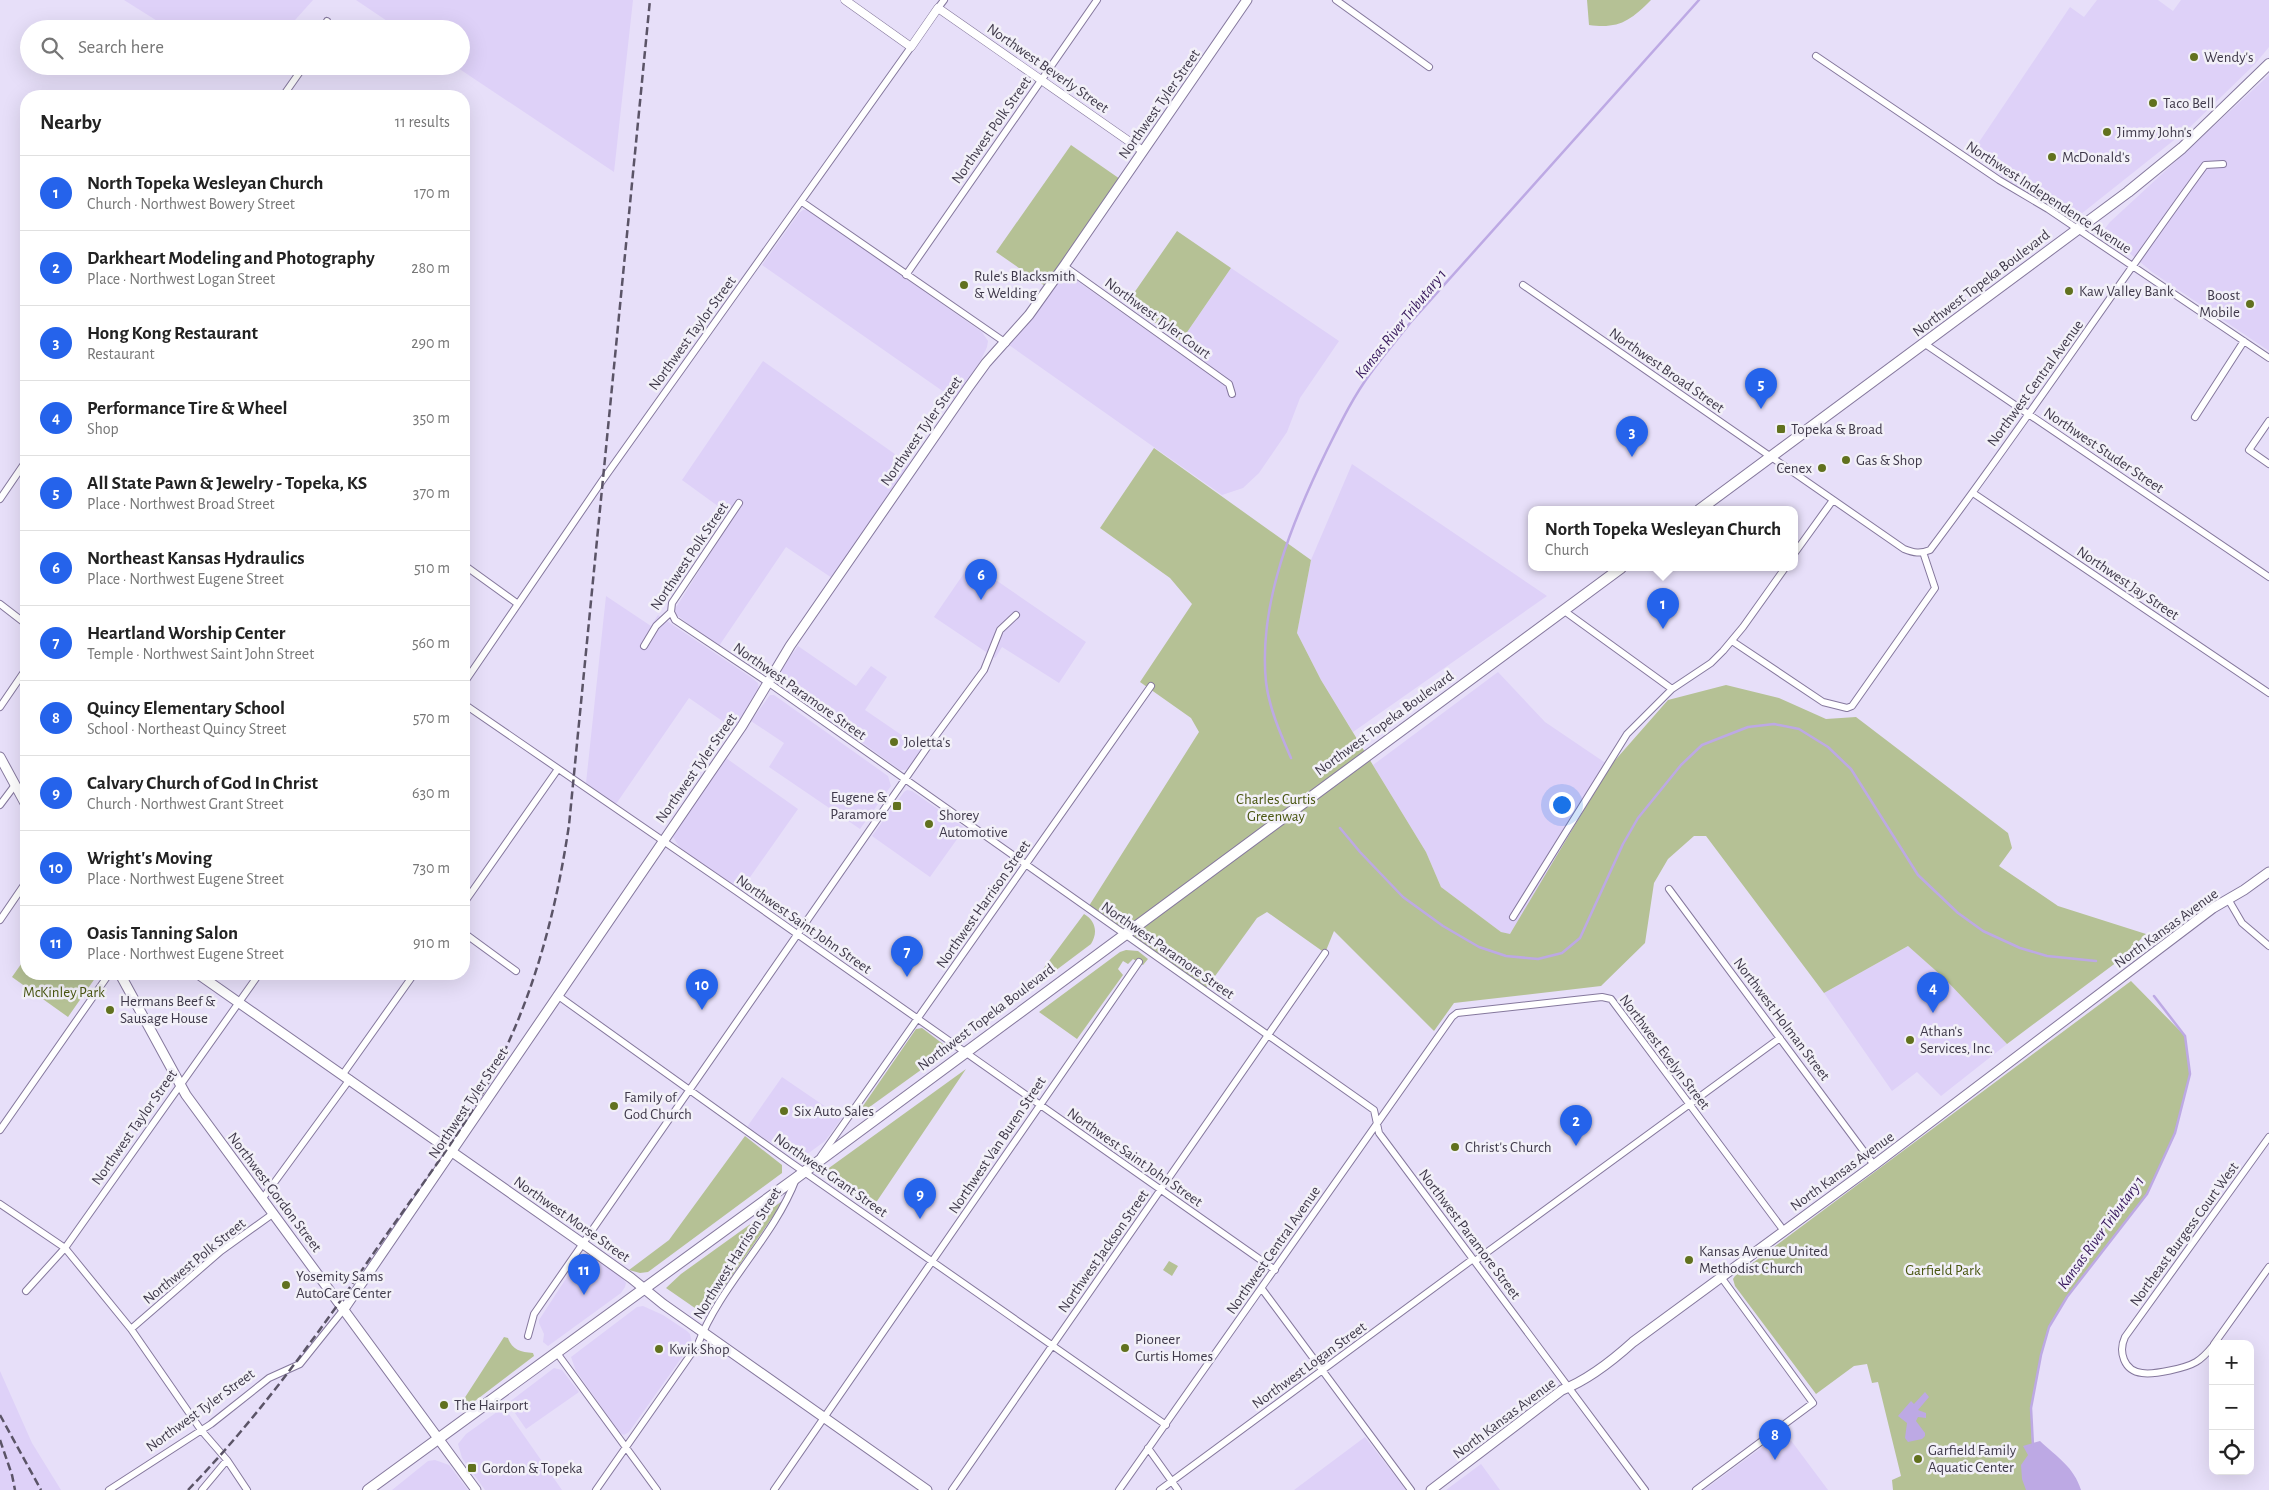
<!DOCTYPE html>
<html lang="en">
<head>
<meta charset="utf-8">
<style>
	body { margin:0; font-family:"Alegreya Sans",sans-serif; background:#f6f6f6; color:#222 }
	.controls { position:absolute; right:15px; bottom:15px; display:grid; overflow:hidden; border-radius:10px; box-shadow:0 5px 20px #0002 }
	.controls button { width:45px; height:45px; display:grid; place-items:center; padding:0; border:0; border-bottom:1px solid #e0e0e0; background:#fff; color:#222; font:25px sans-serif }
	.you { position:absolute; left:1561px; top:804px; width:18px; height:18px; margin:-12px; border:4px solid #fff; border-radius:50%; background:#1a73e8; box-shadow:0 0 0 8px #1a73e833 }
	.badge { display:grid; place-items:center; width:32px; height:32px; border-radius:50%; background:#2563eb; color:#fff; font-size:16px; font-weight:700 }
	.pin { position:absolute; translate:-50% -41px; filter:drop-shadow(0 1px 2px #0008) }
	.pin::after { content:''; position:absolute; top:26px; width:18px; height:15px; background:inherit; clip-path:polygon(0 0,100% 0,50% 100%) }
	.popup { position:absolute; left:1528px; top:506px; width:270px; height:65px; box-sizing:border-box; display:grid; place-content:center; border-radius:10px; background:#fff; filter:drop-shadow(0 1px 4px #0005); font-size:16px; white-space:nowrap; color:#767676 }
	.popup b { font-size:19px; color:#222 }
	.popup::after { content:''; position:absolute; left:50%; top:100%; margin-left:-10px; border:10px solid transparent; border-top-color:#fff }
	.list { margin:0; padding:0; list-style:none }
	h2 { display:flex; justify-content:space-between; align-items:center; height:65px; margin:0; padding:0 20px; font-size:21px }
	h2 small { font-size:16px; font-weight:400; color:#767676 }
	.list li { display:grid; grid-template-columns:32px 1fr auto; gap:15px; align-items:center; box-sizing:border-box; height:75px; padding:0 20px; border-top:1px solid #e0e0e0 }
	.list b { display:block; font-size:19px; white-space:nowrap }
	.list p { margin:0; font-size:16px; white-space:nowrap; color:#767676 }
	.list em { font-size:16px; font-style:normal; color:#767676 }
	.icon { flex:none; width:28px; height:28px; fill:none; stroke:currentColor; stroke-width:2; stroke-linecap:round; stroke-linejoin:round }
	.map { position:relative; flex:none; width:2269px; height:1490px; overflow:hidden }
	.search { position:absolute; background:#fff; box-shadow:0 5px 20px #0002; left:20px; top:20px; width:450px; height:55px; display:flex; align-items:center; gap:12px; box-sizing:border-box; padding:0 18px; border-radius:28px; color:#767676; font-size:19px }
	.panel { position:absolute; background:#fff; box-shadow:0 5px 20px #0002; left:20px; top:90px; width:450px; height:890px; border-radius:20px }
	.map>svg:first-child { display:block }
	.built { fill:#ded1f8 }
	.green { fill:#b5c195 }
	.water { fill:#bda9e4 }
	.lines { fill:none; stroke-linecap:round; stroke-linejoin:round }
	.stream { stroke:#bda9e4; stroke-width:2.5 }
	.minor-casing { stroke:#85789d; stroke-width:8 }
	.tertiary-casing { stroke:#85789d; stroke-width:9 }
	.secondary-casing { stroke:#85789d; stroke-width:11 }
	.primary-casing { stroke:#85789d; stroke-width:12 }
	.minor { stroke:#fff; stroke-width:6 }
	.tertiary { stroke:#fff; stroke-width:8 }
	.secondary { stroke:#fff; stroke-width:9 }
	.primary { stroke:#fff; stroke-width:10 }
	.rail { stroke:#5b5467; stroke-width:2.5; stroke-dasharray:8 4; stroke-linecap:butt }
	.poi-dot { fill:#61711e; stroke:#f2f0f8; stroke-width:2 }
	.labels { text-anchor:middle; stroke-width:5; stroke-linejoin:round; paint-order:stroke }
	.poi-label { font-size:15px; fill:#3f394a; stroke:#f2f0f8; text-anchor:start }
	.street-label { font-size:15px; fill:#3f394a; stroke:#f2f0f8 }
	.park-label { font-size:15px; fill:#495610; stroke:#f2f0f8 }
	.water-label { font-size:16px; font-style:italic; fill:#37185c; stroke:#f2f0f8 }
</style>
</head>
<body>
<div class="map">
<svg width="2269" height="1490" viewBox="0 0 2269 1490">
	<rect width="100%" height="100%" fill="#e7dff9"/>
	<path class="built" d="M124,0H313L287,29H170Z
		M356,0H633L614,172L455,66H461V29H399Z
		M2097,0H2158L2173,11L2181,0H2269V47L2255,64L2188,129L2076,218L2020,188L1971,154L2070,7L2084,17Z
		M2269,75V351L2152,272L2103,231L2110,222Z
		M803,210H808L982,332L988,341L987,347L980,362L954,399L762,265L799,213Z
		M1231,268L1339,341L1300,398L1287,432L1259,473L1243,488L1222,495L1009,345L1037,311L1060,278L1064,275L1070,276L1175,350Z
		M763,361L909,464L832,578L786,547L719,646L687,623L677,615L675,609L733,517L682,480Z
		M1352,464L1547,596L1353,732L1321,680L1297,633L1311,560Z
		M971,563L1086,642L1059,683L1002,647L995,658L934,617Z
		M606,596L651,626L658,615L752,678L758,683L759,690L734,729L689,698L616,804L586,783Z
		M798,646L856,686L871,666L887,677L865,710L922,749L909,768L905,770H900L784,686L781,681L782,668Z
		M1498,672L1545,722L1610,766L1510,935L1501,932L1441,887L1426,852L1373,765Z
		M770,695H774L888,776L891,786L860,829L769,767L784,743L751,721Z
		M726,758L798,809L741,890L680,848L673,837L675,831Z
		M907,790L912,791L965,828L930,877L872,836L904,792Z
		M1908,946L1944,978L2007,1044L1941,1096L1917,1072L1892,1091L1824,993Z
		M782,1077L842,1118L825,1141L802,1158L778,1147L747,1127Z
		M586,1253L622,1278L626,1283L625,1287L621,1293L548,1346L543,1342L544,1334L539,1323V1320L582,1254Z
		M643,1306L663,1315L687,1331L690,1334L692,1343L629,1432L624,1435L620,1433L576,1371L571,1357L637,1307Z
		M554,1368L562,1370L579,1392L526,1429L508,1403Z
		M0,1371L32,1443L61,1490H0Z
		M504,1407L562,1490H485L462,1458L458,1444L466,1434Z
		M1784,1431L1828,1490H1704Z
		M1365,1437L1406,1490H1294Z
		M435,1460L449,1465L468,1490H392L428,1461Z
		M1481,1464L1500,1490H1446Z"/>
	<path class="green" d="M1587,0H1651C1630,21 1619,29 1589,25Z
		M1071,145L1120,179L1045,286L996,252Z
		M1177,231L1231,268L1181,341L1127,303Z
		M1154,448L1311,560L1297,633L1321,680L1426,852L1441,887L1501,932L1510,934L1610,766L1668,700L1726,685L1779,698L1826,719L1856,717L2008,833L2012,848L1999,866L2058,906L2146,934L2121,959L2007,1044L1944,978L1908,946L1824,993L1706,836H1694L1668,859L1654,883L1645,943L1601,986L1454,1003L1434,1031L1334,931L1325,953L1267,912L1257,918L1205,990L1087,909L1199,732L1191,718L1140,682L1192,604L1170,578L1100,528Z
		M1084,914C1096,921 1098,933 1091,944L1047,977L1040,973Z
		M1126,950L1138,951L1148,959L1143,965L1133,959L1128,964L1123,961L1118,969L1123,975L1077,1039L1039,1012L1120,952Z
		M26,957V974H98L68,1017L12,977Z
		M2131,981L2185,1036L2190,1074L2175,1133L2147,1194L2067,1297L2049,1327L2041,1355L2031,1408L2032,1444L2048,1490H1893L1892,1480L1901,1476L1878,1382L1872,1383L1867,1364L1854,1366L1816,1394L1735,1286L1733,1279L1735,1276L1754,1262Z
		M922,1028L943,1044L944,1048L943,1054L864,1111L863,1106L916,1029Z
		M966,1069L871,1210L822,1173Z
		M745,1136L782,1165V1173L648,1272L640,1273L629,1270L669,1240Z
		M785,1199L705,1315L666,1288L681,1274Z
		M1169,1261L1178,1266L1172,1276L1163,1270Z
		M504,1337L508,1338C512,1350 521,1352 533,1353L534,1356L467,1407L462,1402Z"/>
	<path class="water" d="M1925,1392L1929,1397L1918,1410L1926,1413V1418L1918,1417L1916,1421L1925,1433V1436L1922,1439L1908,1442L1905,1438L1907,1423L1898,1416L1911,1401L1914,1404Z
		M2040,1441C2057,1457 2074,1467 2081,1490H2026L2022,1479L2021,1465L2028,1455L2023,1446Z"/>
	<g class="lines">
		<path class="stream" d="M1291,758C1281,735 1269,708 1266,682C1258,603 1293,520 1327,450C1340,424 1353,397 1370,374C1382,357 1397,340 1410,323L1699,0
			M1340,828L1360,852L1403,897L1443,926L1479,947L1506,956L1538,959L1562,953L1580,938L1623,844L1638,818L1681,765L1702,745L1748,727L1774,724L1799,729L1828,747L1851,769L1918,875L1958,913L1983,931L2020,948L2047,956L2096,961
			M2033,1446L2031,1408L2041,1355L2049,1327L2067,1297L2147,1194L2175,1133L2190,1074L2185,1036L2154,996"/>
		<g class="minor-casing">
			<path id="minor" d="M1336,0L1429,67
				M938,8L944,0
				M324,29L327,21
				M1816,56L1999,180L2048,209L2269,358
				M283,96L304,66
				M802,202L1006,343
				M1064,266L1229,384L1232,394
				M906,275L1097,0
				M1523,285L1904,549C1914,553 1920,554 1930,550C2025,424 2112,292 2205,165L2223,164
				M1925,344L2269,577
				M2195,417L2244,341
				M2269,421L2249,450L2269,464
				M1973,493L2269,693
				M0,499L26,461
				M1794,554L1833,500
				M464,565L518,604
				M0,604L26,624
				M1563,610L1672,689
				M671,612L675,620L769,683L1374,1110L1379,1133L1645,1490
				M1732,641L1823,702L1847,708L1852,706L1935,588L1923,552
				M644,646L656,626L671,612L672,603L739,503
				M464,683L602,481L911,47
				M464,704L736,891L1275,1270
				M0,707L26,669
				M0,805L15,785
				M1669,889L1874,1165
				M2228,899L2242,923L2269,946
				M464,903L558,769
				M1513,917L1627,734L1672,689L1711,663L1723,651L1743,627L1785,568
				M0,920L26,882
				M464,933L516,971
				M557,995L790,1162L1166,1425
				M343,1074L414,974
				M0,1130L109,974
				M821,1156L1151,686
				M263,1198L350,1079
				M0,1204L65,1248L131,1329L201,1430L227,1460L247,1490
				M1475,1261L1780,1038
				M1262,1289L1411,1490
				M26,1291L65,1248L259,974
				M131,1329L221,1251L274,1213
				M528,1336L534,1314L926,749L984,670L1000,630L1016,615
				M2214,1344L2269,1267
				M2213,1346C2208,1352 2203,1358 2196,1362C2186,1368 2154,1375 2142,1373C2124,1371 2118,1352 2125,1337L2269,1137
				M557,1353L657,1490
				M1148,1448L1178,1490
				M109,1490L211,1424L269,1378L300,1364L344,1309
				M202,1490L227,1460
				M596,1490L698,1344C721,1284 773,1239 796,1179
				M774,1490L1139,962
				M952,1490L1325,953
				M1119,1490L1452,1017L1457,1013L1602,997L1611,999L1784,1231
				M1160,1490L1473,1259
				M1696,1490L1813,1403L1721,1277"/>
		</g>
		<g class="tertiary-casing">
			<path id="tertiary" d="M845,0L911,47L938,8L1143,151"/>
		</g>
		<g class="secondary-casing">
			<path id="secondary" d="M0,757L26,805
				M120,974L186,1095L476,1490
				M198,974L582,1243L631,1278L663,1304L927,1490
				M344,1309L742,726L790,646L968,388L986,363L1029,315L1064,266L1247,0
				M1431,1490L1562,1390C1588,1380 1612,1361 1633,1342L1874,1165L2213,908L2244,890L2269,872"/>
		</g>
		<g class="primary-casing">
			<path id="primary" d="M1699,510L2128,192L2182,148L2269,64
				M368,1490L796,1178L1621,568"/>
		</g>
		<use href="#minor" class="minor"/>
		<use href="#tertiary" class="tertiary"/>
		<use href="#secondary" class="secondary"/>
		<use href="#primary" class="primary"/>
		<path class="rail" d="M0,1415L41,1490
			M0,1440L12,1475L15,1490
			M188,1490C257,1419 315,1338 371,1257C411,1198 457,1141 491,1078C533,999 556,913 569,825L650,0"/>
	</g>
	<g class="poi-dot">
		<circle cx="2194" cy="57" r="5"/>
		<circle cx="2153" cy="103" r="5"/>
		<circle cx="2107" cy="132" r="5"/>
		<circle cx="2052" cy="157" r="5"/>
		<circle cx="964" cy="285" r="5"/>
		<circle cx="2069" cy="291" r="5"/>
		<circle cx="2250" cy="304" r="5"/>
		<rect x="1776" y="424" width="10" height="10" rx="2.5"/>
		<circle cx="1846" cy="460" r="5"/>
		<circle cx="1822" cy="468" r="5"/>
		<circle cx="894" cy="742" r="5"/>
		<rect x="892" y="801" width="10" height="10" rx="2.5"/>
		<circle cx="929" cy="824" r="5"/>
		<circle cx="110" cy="1010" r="5"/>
		<circle cx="1910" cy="1040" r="5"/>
		<circle cx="614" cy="1106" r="5"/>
		<circle cx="784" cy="1111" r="5"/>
		<circle cx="1455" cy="1147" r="5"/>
		<circle cx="1689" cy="1260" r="5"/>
		<circle cx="286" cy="1285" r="5"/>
		<circle cx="1125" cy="1348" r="5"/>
		<circle cx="659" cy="1349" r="5"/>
		<circle cx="444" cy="1405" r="5"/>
		<circle cx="1918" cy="1459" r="5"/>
		<rect x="467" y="1463" width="10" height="10" rx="2.5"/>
	</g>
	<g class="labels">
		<g class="poi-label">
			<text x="2204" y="62">Wendy's</text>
			<text x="2163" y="108">Taco Bell</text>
			<text x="2117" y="137">Jimmy John's</text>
			<text x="2062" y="162">McDonald's</text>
			<text x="974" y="281">Rule's Blacksmith<tspan x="974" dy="17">&amp; Welding</tspan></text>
			<text x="2079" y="296">Kaw Valley Bank</text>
			<text x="2240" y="300" text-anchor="end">Boost<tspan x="2240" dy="17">Mobile</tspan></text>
			<text x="1791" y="434">Topeka &amp; Broad</text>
			<text x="1856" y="465">Gas &amp; Shop</text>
			<text x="1812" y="473" text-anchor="end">Cenex</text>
			<text x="904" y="747">Joletta's</text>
			<text x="887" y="802" text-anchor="end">Eugene &amp;<tspan x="887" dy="17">Paramore</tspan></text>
			<text x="939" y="820">Shorey<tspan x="939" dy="17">Automotive</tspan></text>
			<text x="120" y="1006">Hermans Beef &amp;<tspan x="120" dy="17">Sausage House</tspan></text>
			<text x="1920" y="1036">Athan's<tspan x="1920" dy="17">Services, Inc.</tspan></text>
			<text x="624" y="1102">Family of<tspan x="624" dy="17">God Church</tspan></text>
			<text x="794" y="1116">Six Auto Sales</text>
			<text x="1465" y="1152">Christ's Church</text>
			<text x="1699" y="1256">Kansas Avenue United<tspan x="1699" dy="17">Methodist Church</tspan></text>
			<text x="296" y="1281">Yosemity Sams<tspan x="296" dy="17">AutoCare Center</tspan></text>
			<text x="1135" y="1344">Pioneer<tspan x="1135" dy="17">Curtis Homes</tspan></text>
			<text x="669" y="1354">Kwik Shop</text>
			<text x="454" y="1410">The Hairport</text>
			<text x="1928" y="1455">Garfield Family<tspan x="1928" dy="17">Aquatic Center</tspan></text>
			<text x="482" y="1473">Gordon &amp; Topeka</text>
		</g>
		<g class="street-label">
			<text transform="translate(1048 68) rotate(35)" y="5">Northwest Beverly Street</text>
			<text transform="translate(1159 104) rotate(-55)" y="5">Northwest Tyler Street</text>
			<text transform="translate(991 130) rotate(-55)" y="5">Northwest Polk Street</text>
			<text transform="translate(2049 197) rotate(33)" y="5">Northwest Independence Avenue</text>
			<text transform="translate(1981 283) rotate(-37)" y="5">Northwest Topeka Boulevard</text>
			<text transform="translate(1158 318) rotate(36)" y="5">Northwest Tyler Court</text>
			<text transform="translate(692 333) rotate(-54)" y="5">Northwest Taylor Street</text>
			<text transform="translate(1667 370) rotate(35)" y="5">Northwest Broad Street</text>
			<text transform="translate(2035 383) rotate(-54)" y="5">Northwest Central Avenue</text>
			<text transform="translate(921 431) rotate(-55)" y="5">Northwest Tyler Street</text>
			<text transform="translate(2104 450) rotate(34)" y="5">Northwest Studer Street</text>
			<text transform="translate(689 556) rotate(-56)" y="5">Northwest Polk Street</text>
			<text transform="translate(2128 583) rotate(34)" y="5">Northwest Jay Street</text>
			<text transform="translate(800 691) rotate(35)" y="5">Northwest Paramore Street</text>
			<text transform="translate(1384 723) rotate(-36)" y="5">Northwest Topeka Boulevard</text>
			<text transform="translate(696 768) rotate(-55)" y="5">Northwest Tyler Street</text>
			<text transform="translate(983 904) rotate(-55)" y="5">Northwest Harrison Street</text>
			<text transform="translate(804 924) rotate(35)" y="5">Northwest Saint John Street</text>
			<text transform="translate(2166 928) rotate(-36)" y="5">North Kansas Avenue</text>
			<text transform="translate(1168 950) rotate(35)" y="5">Northwest Paramore Street</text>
			<text transform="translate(986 1017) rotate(-37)" y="5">Northwest Topeka Boulevard</text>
			<text transform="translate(1782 1019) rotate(53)" y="5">Northwest Holman Street</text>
			<text transform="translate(1665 1052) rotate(53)" y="5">Northwest Evelyn Street</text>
			<text transform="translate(468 1103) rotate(-56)" y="5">Northwest Tyler Street</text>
			<text transform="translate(134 1127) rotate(-55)" y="5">Northwest Taylor Street</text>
			<text transform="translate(997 1145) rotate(-56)" y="5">Northwest Van Buren Street</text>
			<text transform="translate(1135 1157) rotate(35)" y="5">Northwest Saint John Street</text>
			<text transform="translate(1842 1171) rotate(-36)" y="5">North Kansas Avenue</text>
			<text transform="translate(831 1175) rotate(35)" y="5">Northwest Grant Street</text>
			<text transform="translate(275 1192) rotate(53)" y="5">Northwest Gordon Street</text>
			<text transform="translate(572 1219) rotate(35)" y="5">Northwest Morse Street</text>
			<text transform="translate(1470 1234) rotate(53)" y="5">Northwest Paramore Street</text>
			<text transform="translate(2184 1234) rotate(-54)" y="5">Northeast Burgess Court West</text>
			<text transform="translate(1273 1250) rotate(-55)" y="5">Northwest Central Avenue</text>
			<text transform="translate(1103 1251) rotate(-55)" y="5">Northwest Jackson Street</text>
			<text transform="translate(737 1253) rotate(-58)" y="5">Northwest Harrison Street</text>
			<text transform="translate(194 1261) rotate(-39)" y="5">Northwest Polk Street</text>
			<text transform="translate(1309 1365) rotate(-36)" y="5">Northwest Logan Street</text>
			<text transform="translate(200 1410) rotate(-36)" y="5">Northwest Tyler Street</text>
			<text transform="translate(1504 1418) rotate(-37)" y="5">North Kansas Avenue</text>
		</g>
		<g class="park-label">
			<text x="1276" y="804">Charles Curtis<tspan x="1276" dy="17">Greenway</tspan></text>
			<text x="64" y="997">McKinley Park</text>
			<text x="1943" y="1275">Garfield Park</text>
		</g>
		<g class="water-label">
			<text transform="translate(1400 323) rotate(-51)" y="6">Kansas River Tributary 1</text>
			<text transform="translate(2100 1232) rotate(-54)" y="6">Kansas River Tributary 1</text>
		</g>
	</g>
</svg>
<div class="controls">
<button>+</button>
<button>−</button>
<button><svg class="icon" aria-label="locate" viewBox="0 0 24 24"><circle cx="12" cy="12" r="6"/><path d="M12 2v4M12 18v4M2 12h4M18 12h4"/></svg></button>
</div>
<div class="you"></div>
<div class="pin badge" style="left:1663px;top:629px">1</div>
<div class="popup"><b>North Topeka Wesleyan Church</b>Church</div>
<div class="pin badge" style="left:1576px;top:1146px">2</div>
<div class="pin badge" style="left:1632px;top:457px">3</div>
<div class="pin badge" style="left:1933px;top:1013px">4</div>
<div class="pin badge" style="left:1761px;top:409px">5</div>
<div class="pin badge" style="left:981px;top:600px">6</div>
<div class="pin badge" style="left:907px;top:977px">7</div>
<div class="pin badge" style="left:1775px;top:1460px">8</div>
<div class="pin badge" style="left:920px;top:1219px">9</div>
<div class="pin badge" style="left:702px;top:1010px">10</div>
<div class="pin badge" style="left:584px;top:1295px">11</div>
<div class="search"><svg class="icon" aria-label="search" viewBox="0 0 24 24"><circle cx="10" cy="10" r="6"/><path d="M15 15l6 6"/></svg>Search here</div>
<section class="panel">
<h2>Nearby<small>11 results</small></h2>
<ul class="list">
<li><span class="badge">1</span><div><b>North Topeka Wesleyan Church</b><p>Church · Northwest Bowery Street</p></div><em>170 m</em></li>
<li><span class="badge">2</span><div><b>Darkheart Modeling and Photography</b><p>Place · Northwest Logan Street</p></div><em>280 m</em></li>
<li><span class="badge">3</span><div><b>Hong Kong Restaurant</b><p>Restaurant</p></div><em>290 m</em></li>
<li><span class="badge">4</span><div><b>Performance Tire &amp; Wheel</b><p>Shop</p></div><em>350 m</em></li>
<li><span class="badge">5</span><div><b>All State Pawn &amp; Jewelry - Topeka, KS</b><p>Place · Northwest Broad Street</p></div><em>370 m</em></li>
<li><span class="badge">6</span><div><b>Northeast Kansas Hydraulics</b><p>Place · Northwest Eugene Street</p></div><em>510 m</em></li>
<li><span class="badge">7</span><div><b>Heartland Worship Center</b><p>Temple · Northwest Saint John Street</p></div><em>560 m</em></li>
<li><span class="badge">8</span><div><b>Quincy Elementary School</b><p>School · Northeast Quincy Street</p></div><em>570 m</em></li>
<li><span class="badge">9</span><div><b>Calvary Church of God In Christ</b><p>Church · Northwest Grant Street</p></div><em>630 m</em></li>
<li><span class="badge">10</span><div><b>Wright's Moving</b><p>Place · Northwest Eugene Street</p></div><em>730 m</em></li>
<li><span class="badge">11</span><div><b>Oasis Tanning Salon</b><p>Place · Northwest Eugene Street</p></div><em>910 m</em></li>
</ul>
</section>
</div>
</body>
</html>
